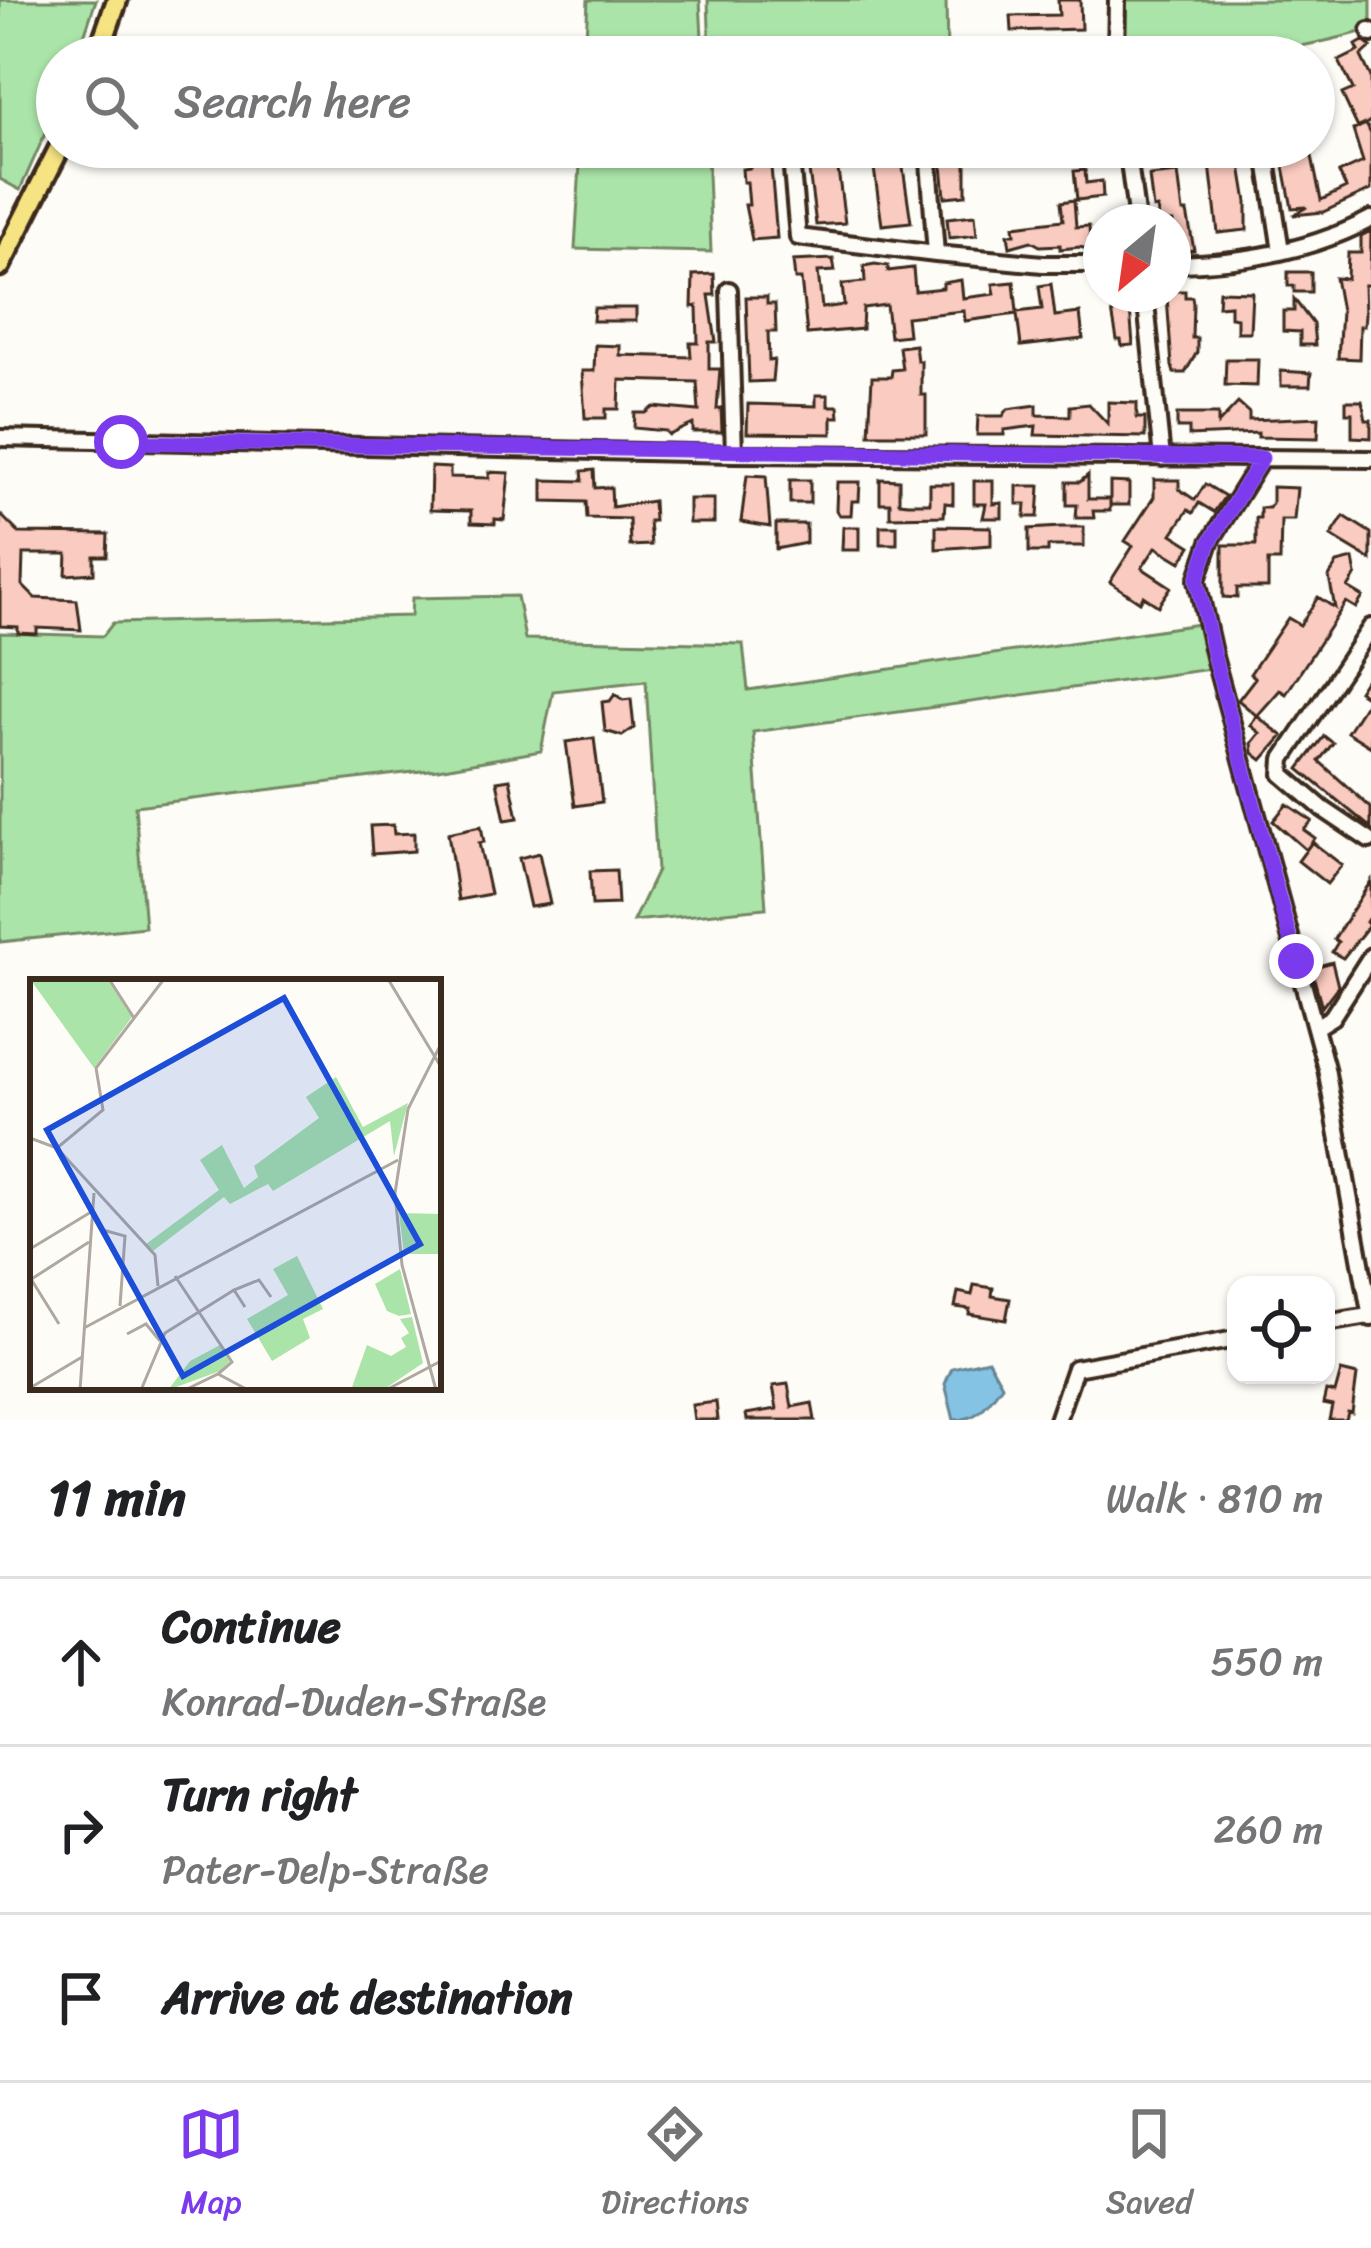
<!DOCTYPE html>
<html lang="en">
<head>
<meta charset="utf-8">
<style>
	body { margin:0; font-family:Sriracha,sans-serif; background:#f6f6f6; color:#202124 }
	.controls { position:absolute; right:36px; bottom:36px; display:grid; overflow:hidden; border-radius:24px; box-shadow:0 3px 9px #0004 }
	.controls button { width:108px; height:108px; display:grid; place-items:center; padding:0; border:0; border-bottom:3px solid #e0e0e0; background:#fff; color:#202124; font:60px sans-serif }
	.compass { position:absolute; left:1083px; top:204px; width:108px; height:108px; border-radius:50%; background:#fff; box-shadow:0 3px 9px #0004; rotate:209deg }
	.stop { position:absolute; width:36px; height:36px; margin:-27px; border:9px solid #7c3aed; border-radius:50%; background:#fff }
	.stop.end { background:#7c3aed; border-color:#fff; box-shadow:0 3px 12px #0008 }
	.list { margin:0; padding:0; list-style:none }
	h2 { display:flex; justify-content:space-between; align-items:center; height:156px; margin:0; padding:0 48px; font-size:51px }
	h2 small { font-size:39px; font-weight:400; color:#757577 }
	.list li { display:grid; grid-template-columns:78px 1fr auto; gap:36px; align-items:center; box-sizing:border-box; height:168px; padding:0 48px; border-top:3px solid #e0e0e0 }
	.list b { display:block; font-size:45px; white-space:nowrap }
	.list p { margin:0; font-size:39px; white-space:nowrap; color:#757577 }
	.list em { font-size:39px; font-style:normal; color:#757577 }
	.icon { flex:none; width:66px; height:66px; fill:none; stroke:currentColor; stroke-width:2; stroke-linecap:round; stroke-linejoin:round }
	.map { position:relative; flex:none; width:1371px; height:1420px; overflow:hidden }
	.search { position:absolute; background:#fff; box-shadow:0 3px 9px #0004; left:36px; right:36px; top:36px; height:132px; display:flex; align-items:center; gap:30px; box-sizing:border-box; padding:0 42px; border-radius:66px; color:#757577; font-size:45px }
	.sheet { height:660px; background:#fff }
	nav { display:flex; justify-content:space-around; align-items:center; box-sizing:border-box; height:168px; border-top:3px solid #e0e0e0; background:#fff; font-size:33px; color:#757577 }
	nav a { display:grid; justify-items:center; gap:6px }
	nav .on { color:#7c3aed }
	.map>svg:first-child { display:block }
	.green { fill:#abe4a8; stroke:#738763; stroke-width:3 }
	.water { fill:#85c3e5; stroke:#678695; stroke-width:3 }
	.building { fill:#facbc0; stroke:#3b2a1e; stroke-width:3 }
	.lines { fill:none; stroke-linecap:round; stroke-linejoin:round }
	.minor-casing { stroke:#3b2a1e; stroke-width:22 }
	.major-casing { stroke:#3b2a1e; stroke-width:27 }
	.minor { stroke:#fdfcf7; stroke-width:14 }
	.major { stroke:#f6e381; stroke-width:18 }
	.route { stroke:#7c3aed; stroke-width:15 }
	.inset-road { fill:none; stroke:#afa8a0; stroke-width:3 }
	.view { fill:#1d4ed8; fill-opacity:0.15; stroke:#1d4ed8; stroke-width:6 }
	.inset-edge { fill:none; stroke:#3b2a1e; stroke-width:6 }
</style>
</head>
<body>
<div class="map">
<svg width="1371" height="1420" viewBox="0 0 1371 1420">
	<rect width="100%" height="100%" fill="#fdfcf7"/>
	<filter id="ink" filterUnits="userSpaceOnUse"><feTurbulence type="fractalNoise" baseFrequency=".00833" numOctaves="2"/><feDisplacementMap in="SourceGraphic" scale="24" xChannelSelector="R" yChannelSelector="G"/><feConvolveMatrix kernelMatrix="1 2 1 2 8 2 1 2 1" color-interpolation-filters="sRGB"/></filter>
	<g filter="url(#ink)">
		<path class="green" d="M0,0H96L77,57H57V107L20,190L0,179Z
			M588,0H700L703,57H585Z
			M708,0H946L947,57H710Z
			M1122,0H1371V29C1331,41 1292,50 1251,51C1206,52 1163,41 1119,44Z
			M581,147H707L711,252L575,249Z
			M517,596L525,639L743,644L748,690L1199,624L1210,669L753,732L766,908L633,921L657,871L646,681L553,691L541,751L438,769L135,806L145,927L0,942V633L103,636L113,623L411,616L412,598Z"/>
		<path class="water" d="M988,1360L1002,1385C988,1404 979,1420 954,1420L945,1384L952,1368Z"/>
		<path class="building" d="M1058,0H1080L1081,29L1012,31L1011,16L1059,15Z
			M1363,41L1371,47L1361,56L1371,77V121L1359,127L1366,124L1371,134V190L1323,212L1293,215L1307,207L1292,208L1282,156L1298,154V147H1310L1321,200L1346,188L1339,173L1363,162L1353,130L1358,128L1342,94L1353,89L1339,61L1359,51L1356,45Z
			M748,147H773L775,167H771L777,238L752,240L745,205H749L747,182H743L742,169L750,168Z
			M806,147H835L845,223L816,225Z
			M871,147H900L911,222L882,225Z
			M1208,147H1238L1247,202V230L1218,233Z
			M966,152V195L945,197L941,154Z
			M1085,170L1086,183L1102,181L1103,197L1077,200L1074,171Z
			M1178,173L1183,212H1187L1194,250L1176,252L1173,222H1159L1157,208L1153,209L1149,176Z
			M1074,200L1076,227L1089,226L1090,240L1101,239V253L1080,247L1060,249V245L1040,246L1031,241L1010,247L1008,234H1015L1014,226L1063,220L1061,202Z
			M975,215L977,235L949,238L947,218Z
			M1371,231L1370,285H1364L1365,314L1364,326H1360L1359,359L1338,358L1341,311L1335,278L1347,279L1348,253H1361V236Z
			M833,259L835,271L818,272L822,308L844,305L842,284L865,282L864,266L875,264L888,266V271L913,268L915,291L943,288V283L961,280L963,298L995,294L993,284L1014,282L1017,312L1042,309L1039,286L1051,284L1055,316L1080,313L1083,339L1021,346L1017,314L965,321L964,311L906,317L908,335L890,337L886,305L863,308L862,329L807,334L801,279H795L793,261Z
			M1288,272H1311V292H1294V286H1288Z
			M714,274L715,295H709L716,342H709V369H720L717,409L721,408L722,432H693V424L669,435L665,431L634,428L635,413H646L654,407L699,411L697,382L620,380L619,409H606V418H585L582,371H594L595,345L620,346V355L691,357L690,343H698L697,306L692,307L693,275Z
			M1173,291H1185V297H1192L1193,303L1192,338H1197V352L1185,373H1174L1172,366L1167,297Z
			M1219,291L1252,292L1250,332H1237V318L1230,317V305L1218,306Z
			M746,297H767V304H775L776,332H768L769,361L774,360L772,381L749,382Z
			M1294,299L1313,324L1315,345H1300V332L1283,331V311H1294Z
			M594,308H636V321H593Z
			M1130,309L1133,345L1122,346L1121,340H1117L1112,311Z
			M915,345L917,361H921V395H926V434H869L872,377H891L892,370L902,369L899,347Z
			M1226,359H1258L1257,386L1225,385Z
			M1281,371L1311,373L1310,386H1281Z
			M816,395H828V406H838L839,417H832V434L747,433L748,404L816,406Z
			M1346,401H1362L1366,420H1371V438L1352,437V413H1346Z
			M1108,402L1137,403V418H1145V437L1035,435L1036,426L1004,430V435H977L978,416H1003L1008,409L1037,405V415L1070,416V406L1089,404L1108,424Z
			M1238,403L1249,413V420L1319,417L1318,438L1258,437V433L1189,436V428H1177V414H1218V424Z
			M431,467L450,468V477L489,478V472L509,473L504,520L495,519V524L471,523V511L430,510Z
			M594,470L595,488L611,487L612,507L653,501L654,521H649L651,545L630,546L629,519L587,518L586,502L543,501V480L583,481L582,471Z
			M747,475L766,476L770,527L741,522Z
			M1088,475V499H1110V505V482L1129,483V505H1110V511H1093L1094,518H1076L1077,505H1067V482H1080Z
			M880,479L899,480V502L908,503H930V484H953V504L945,503L944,516L890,517V503H880Z
			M790,480H810V503H790Z
			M1154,480H1179V489L1195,500L1205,484L1225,496L1214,512L1199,503L1193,513L1188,510L1172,534L1191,546L1181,562L1156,547L1142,568L1171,587L1158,606L1143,596L1140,602L1110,582L1133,546L1125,541L1154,497Z
			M974,481H993V504L1002,503V518H983L986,504H974Z
			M837,482H860L859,501H852L851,515H839L836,510Z
			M1017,486H1040L1038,517H1025L1026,504H1017Z
			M1272,487L1297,488L1294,520H1281L1280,561H1268V588H1237V598L1223,597V545H1256V518H1260V508H1269L1272,503Z
			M689,499H714V523H689Z
			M0,514L19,533L108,534L107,556H94V573L66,575L67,554H23L22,585L35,598L77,600L81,630L37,628V634L18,633V627L0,626Z
			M1344,516L1371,533V560L1331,536Z
			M776,524H806V543L776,549Z
			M880,526H897V544H880Z
			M936,526L991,527V545L936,549Z
			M843,527H859V550H842Z
			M1061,527H1084V546H1048V552H1029V529Z
			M1353,559L1356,575L1348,588L1363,597L1356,608L1346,602L1286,694L1280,690L1257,716L1238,700L1255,678L1250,674L1288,618L1300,625L1318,597L1335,608L1329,577L1337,563Z
			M1371,671V747L1347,732L1369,698L1358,691Z
			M615,694L623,700L631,699L634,728L622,736L605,731L602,702L610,701Z
			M1257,716L1283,736L1262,760L1253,753L1252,743L1260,733L1250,725Z
			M1324,736L1333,743L1319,761L1371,808V828L1299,769Z
			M594,738L602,802L575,806L566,742Z
			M510,779L518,818L505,820L497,781Z
			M1287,804L1312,821L1304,830L1315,838L1306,850L1273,821Z
			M393,825L394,834L414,833V851L372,854L370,826Z
			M481,826L484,842L479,843L490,894L458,900L448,833Z
			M1312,842L1342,865L1327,884L1298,861Z
			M539,853L550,904L530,907L519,858Z
			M616,870L618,904L592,905L590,871Z
			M1371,881V914L1366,922L1369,925L1343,958L1332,952L1338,942L1334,939Z
			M1332,962L1338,986L1322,1007L1311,968Z
			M974,1285L993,1288L992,1296L1010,1299L1006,1320L969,1314L970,1309L955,1307L958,1292L972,1295Z
			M1341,1371L1357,1375L1352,1413L1348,1412L1346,1420H1329L1332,1406L1323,1404L1326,1391L1335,1393Z
			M788,1384L792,1407L812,1403L815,1420H747L746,1414L777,1409L773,1386Z
			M716,1402L718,1420H694L692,1405Z"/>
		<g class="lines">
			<g class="minor-casing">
				<path id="minor" d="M1370,31L1371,34
					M1116,57L1117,0
					M790,147L798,237L936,254L928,148
					M1127,147L1137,222
					M1265,147L1281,251
					M936,254L1043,264H1101
					M1173,264C1240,263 1311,251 1371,219
					M729,290L734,454
					M1145,294L1162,458
					M0,438L734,454L1371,459
					M1262,458L1210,542L1197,580L1214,657L1326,1068L1371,1318
					M1369,840L1323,809L1282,774L1283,759L1371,627
					M1316,1027L1332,1017L1371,956
					M1326,1323L1369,1316
					M1057,1420L1075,1368L1236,1339"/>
			</g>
			<g class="major-casing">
				<path id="major" d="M97,57L117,0
					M0,266L60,147"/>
			</g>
			<use href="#minor" class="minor"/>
			<use href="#major" class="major"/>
		</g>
	</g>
	<g class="lines" filter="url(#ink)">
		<path class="route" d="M121,442C501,446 881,456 1262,458L1210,542L1197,580L1214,657L1296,961"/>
	</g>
	<g transform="translate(30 979)">
		<rect width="411" height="411" fill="#fdfcf7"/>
		<path d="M0,0H78L102,38L64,89ZM306,98L333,148L378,124L364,177L360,142L243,212L238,205L200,225L194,218L123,272L116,265L189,211L170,181L192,166L214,209L228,198L224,187L289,139L276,118ZM369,234L411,235V275H374ZM267,277L293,330L273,340L280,359L242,382L217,340L258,316L243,290ZM370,290L381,335L369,337L357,332L345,305ZM382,338L393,384L353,411H321L337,366L361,377L376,368L371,359L379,354L370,340ZM192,365L200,382L190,392L138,411L160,382Z" fill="#abe4a8"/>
		<path class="inset-road" d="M79,0L104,39M358,0L411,88M0,159L27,169L125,276L128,307M27,169L73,131L66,89L134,0M73,251L95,257L90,327M0,270L61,233M145,297L202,383L188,395M1,300L29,345M0,301L59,263M215,328L204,311L229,301L241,318M54,349L368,181M97,355L116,345L130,362M0,409L52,378M50,411L64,214M111,411L135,354L204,311M155,411L188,395L218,411M356,411L411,382M406,411L372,286L365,214L378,130L411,65"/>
		<path class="view" d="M254,19L390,265L153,397L17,151Z"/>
		<rect width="411" height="411" class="inset-edge"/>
	</g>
</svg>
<div class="controls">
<button><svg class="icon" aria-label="locate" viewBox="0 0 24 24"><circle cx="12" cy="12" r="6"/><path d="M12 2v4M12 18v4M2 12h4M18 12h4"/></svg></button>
</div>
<svg class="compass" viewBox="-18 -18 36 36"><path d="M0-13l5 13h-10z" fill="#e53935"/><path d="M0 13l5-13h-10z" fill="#757577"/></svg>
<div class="stop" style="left:121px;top:442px"></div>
<div class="stop end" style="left:1296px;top:961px"></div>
<div class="search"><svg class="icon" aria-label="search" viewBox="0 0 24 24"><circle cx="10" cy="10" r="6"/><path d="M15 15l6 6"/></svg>Search here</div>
</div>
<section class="sheet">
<h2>11 min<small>Walk · 810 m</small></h2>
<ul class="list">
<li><svg class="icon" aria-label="ahead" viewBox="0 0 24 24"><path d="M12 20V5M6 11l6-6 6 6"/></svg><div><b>Continue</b><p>Konrad-Duden-Straße</p></div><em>550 m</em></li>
<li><svg class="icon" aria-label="right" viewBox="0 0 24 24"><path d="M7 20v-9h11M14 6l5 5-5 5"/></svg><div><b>Turn right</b><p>Pater-Delp-Straße</p></div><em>260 m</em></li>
<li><svg class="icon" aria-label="arrive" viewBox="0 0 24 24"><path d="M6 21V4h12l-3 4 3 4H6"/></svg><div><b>Arrive at destination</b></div></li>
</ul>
</section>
<nav>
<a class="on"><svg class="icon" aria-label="map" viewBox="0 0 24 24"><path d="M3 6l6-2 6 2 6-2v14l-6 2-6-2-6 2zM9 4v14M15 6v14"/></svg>Map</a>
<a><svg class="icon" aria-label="directions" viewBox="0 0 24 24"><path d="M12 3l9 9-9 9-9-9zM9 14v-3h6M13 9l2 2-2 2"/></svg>Directions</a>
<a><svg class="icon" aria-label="saved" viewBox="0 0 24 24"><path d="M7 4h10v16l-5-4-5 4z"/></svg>Saved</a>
</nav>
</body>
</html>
